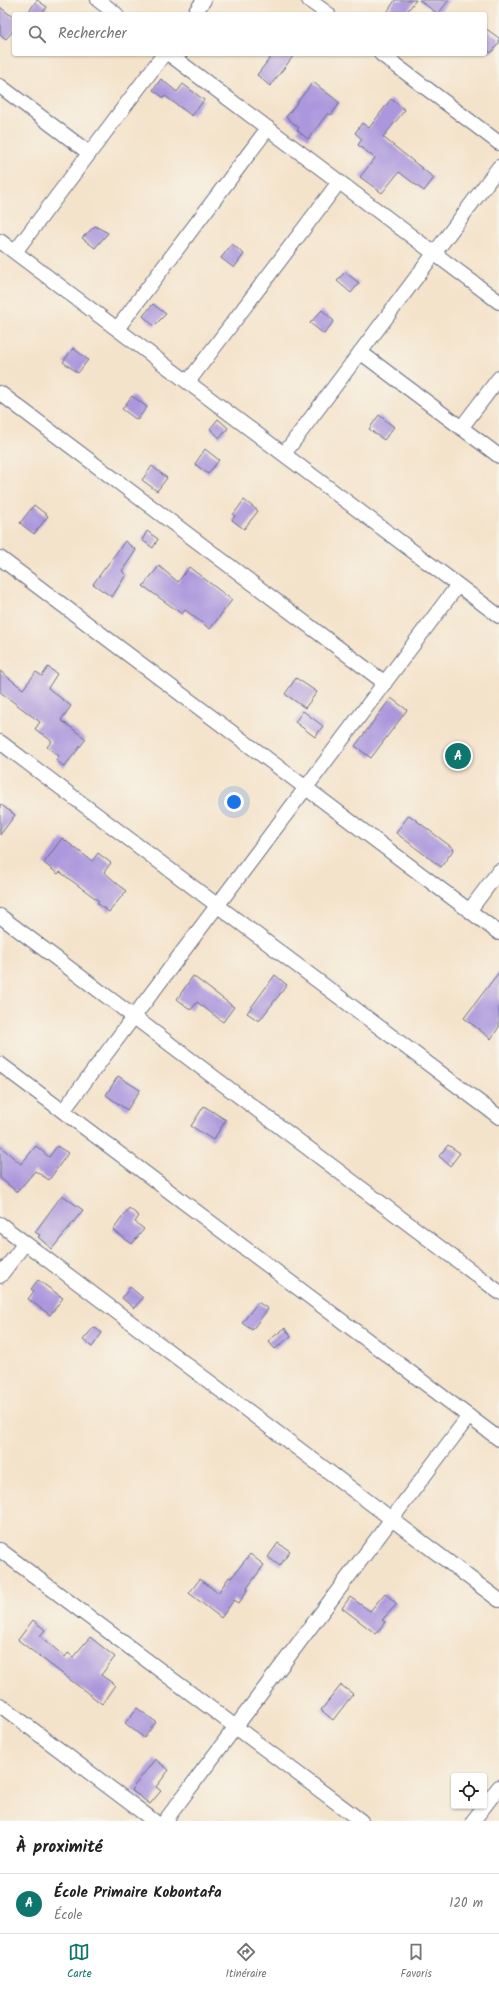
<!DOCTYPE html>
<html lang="fr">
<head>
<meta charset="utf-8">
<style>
	body { margin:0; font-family:Kalam,sans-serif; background:#f2f2f2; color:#222 }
	.controls { position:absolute; right:12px; bottom:12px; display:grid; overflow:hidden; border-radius:4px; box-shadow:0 1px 3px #0004 }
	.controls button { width:36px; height:36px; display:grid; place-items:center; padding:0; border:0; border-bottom:1px solid #e0e0e0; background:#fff; color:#222; font:20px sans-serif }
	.you { position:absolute; left:234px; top:802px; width:14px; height:14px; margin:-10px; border:3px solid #fff; border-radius:50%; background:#1a73e8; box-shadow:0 0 0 6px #1a73e833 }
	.badge { display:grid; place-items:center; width:26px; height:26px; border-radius:50%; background:#0f766e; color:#fff; font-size:13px; font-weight:700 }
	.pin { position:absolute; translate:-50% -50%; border:2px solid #fff; box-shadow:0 1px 4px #0006 }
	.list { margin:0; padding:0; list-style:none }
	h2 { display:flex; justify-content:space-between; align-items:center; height:52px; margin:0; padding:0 16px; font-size:17px }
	h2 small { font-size:13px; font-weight:400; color:#767676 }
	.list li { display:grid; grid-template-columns:26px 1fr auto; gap:12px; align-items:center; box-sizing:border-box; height:60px; padding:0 16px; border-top:1px solid #e0e0e0 }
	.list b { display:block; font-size:15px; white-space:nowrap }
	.list p { margin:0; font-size:13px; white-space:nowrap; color:#767676 }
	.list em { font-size:13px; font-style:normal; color:#767676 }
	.icon { flex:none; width:22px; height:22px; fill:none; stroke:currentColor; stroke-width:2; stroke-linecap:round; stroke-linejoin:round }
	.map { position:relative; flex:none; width:499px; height:1821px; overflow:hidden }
	.search { position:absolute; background:#fff; box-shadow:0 1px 3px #0004; left:12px; right:12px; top:12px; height:44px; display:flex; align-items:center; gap:10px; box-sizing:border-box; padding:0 14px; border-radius:4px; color:#767676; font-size:15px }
	.sheet { height:112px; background:#fff }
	nav { display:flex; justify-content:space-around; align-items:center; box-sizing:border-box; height:56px; border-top:1px solid #e0e0e0; background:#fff; font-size:11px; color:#767676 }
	nav a { display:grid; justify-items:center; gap:2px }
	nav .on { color:#0f766e }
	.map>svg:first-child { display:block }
	.building { fill:#ac97dd }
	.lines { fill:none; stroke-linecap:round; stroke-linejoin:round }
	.minor-casing { stroke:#676e84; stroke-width:16 }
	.minor { stroke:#fff; stroke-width:14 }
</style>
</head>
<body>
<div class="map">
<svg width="499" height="1821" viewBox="0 0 499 1821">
	<rect width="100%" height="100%" fill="#f7f3e8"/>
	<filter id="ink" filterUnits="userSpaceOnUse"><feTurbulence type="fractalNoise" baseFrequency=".025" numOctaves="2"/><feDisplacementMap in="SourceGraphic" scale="8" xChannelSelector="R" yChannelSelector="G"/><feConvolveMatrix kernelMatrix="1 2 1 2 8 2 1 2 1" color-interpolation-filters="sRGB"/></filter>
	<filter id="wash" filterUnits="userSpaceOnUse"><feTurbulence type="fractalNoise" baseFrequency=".012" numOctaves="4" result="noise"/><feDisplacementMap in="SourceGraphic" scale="16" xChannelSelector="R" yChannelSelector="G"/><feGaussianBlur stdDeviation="0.9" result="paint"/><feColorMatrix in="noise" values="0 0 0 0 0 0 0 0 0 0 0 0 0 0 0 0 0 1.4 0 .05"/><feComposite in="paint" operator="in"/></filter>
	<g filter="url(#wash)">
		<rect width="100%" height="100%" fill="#f4e3cb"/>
		<g id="blocks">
			<path class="building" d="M37,0L47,7L42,14H27Z
				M395,0H416L405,14H386Z
				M419,0H449L438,14Z
				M0,7L14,18V30L6,39L0,34Z
				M485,28L499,38V43L491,53L485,48Z
				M273,54H295L270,86L257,75Z
				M161,79L177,92L183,84L204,100L192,116L165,96L164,98L153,90Z
				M313,82L340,103L331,115L328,113L308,139L297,130L299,128L286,117Z
				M391,99L405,110L383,137L434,178L424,191L399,172L382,193L360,177L375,158L358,145L362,139L355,133L362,123L369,128Z
				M95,226L108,233L95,248L82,238Z
				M232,244L244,254L234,268L221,258Z
				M345,272L359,283L351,293L337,281Z
				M153,304L166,314L154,326L143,316Z
				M322,310L334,321L324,334L310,323Z
				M73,348L88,360L78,373L63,362Z
				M132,396L147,407L137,420L122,409Z
				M379,415L394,427L384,440L369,429Z
				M218,419L228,428L220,438L210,429Z
				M205,449L219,460L208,474L195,464Z
				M152,466L167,478L157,491L142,480Z
				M244,500L258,511L244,529L232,520L235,516L233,515Z
				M34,505L48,516L34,534L20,523Z
				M147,531L158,539L153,548L142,540Z
				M125,541L136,550L122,571L126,575L112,597L93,584Z
				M159,566L178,582L189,567L232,600L210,629L185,610L182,614L143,586Z
				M48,667L57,674L48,688L71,706L61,720L86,739L64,767L56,760L59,756L47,747L52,741L35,729L40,722L0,692V671L23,689L36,672L42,676Z
				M296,678L317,692L305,708L285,694Z
				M391,698L407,710L371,758L355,746Z
				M303,711L323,726L315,737L295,722Z
				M0,804L15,815L0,835Z
				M409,815L454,849L441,867L396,833Z
				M62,838L92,861L98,853L111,863L104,872L126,891L109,912L97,903L99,901L60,872L58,874L44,863Z
				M499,972V1027L491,1039L464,1018Z
				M275,975L287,985L259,1021L247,1013Z
				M193,976L234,1007L223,1022L197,1002L191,1010L177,999Z
				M118,1076L140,1090L127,1110L106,1095Z
				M204,1106L226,1120L213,1140L191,1126Z
				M448,1145L460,1153L450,1166L439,1156Z
				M0,1146L21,1164L36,1146L49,1157L57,1146L68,1153L49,1180L35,1171L17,1192L0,1178Z
				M62,1195L83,1210L52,1249L38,1237L40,1235L35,1232Z
				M129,1208L139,1216L135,1222L144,1229L132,1244L113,1230Z
				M38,1280L63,1298L50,1315L28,1299L34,1291L31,1289Z
				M130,1287L143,1298L134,1308L122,1298Z
				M258,1302L268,1309L252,1330L242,1323Z
				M94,1327L102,1333L92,1347L83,1340Z
				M285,1328L291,1336L275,1349L268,1341Z
				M278,1543L290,1551L280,1566L268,1557Z
				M250,1554L264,1565L247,1588L248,1589L239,1603L234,1600L221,1618L189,1593L200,1579L218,1593L229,1577L231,1578Z
				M385,1593L397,1604L382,1620L385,1622L376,1634L342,1608L350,1597L370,1611Z
				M33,1620L45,1630L40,1636L65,1657L68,1653L73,1657L90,1637L115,1657L101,1675L115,1685L102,1704L18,1640Z
				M341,1685L353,1694L333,1720L321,1710Z
				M137,1708L156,1722L144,1738L125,1723Z
				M155,1759L169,1770L156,1787L161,1791L150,1804L131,1790Z"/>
		</g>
	</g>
	<g filter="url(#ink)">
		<use href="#blocks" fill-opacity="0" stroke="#676e84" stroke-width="1"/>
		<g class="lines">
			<g class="minor-casing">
				<path id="minor" d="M98,0L116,14
					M309,0L328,14
					M194,14L204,0
					M169,54L499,302
					M381,54L499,143
					M0,86L89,153
					M0,241L499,616
					M15,252L164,54
					M117,329L268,128
					M360,352L499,456
					M188,382L339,182
					M0,393L385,683
					M461,428L499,378
					M284,454L499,167
					M0,558L499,933
					M0,742L499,1117
					M469,911L499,871
					M0,916L499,1292
					M0,1064L499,1439
					M63,1111L458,585
					M0,1224L499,1600
					M0,1276L25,1243
					M0,1550L361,1821
					M0,1705L154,1821
					M165,1821L469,1416
					M473,1821L499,1787"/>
			</g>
			<use href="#minor" class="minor"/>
		</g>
	</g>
</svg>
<div class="controls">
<button><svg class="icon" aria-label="locate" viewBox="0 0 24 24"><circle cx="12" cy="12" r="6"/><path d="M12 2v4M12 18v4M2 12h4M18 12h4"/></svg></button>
</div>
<div class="you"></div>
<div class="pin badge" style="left:458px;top:756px">A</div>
<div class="search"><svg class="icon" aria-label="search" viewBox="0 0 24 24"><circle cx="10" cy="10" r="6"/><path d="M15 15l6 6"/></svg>Rechercher</div>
</div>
<section class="sheet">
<h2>À proximité<small></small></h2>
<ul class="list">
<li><span class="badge">A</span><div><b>École Primaire Kobontafa</b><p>École</p></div><em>120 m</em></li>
</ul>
</section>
<nav>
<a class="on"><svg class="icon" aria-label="map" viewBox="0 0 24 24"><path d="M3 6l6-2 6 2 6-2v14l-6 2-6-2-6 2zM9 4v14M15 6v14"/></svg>Carte</a>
<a><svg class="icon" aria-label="directions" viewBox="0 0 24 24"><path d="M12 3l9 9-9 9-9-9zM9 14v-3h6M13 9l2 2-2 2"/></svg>Itinéraire</a>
<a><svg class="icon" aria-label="saved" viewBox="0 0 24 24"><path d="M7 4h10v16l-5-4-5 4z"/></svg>Favoris</a>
</nav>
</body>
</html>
